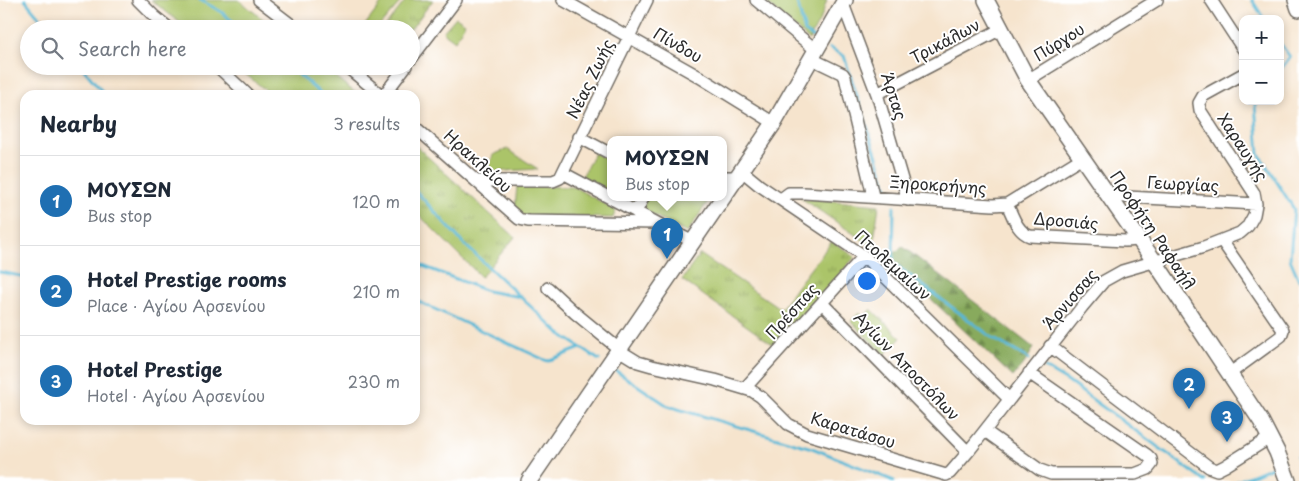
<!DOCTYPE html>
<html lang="en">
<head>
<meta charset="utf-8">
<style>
	body { margin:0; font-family:"Playpen Sans",sans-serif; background:#f2f2f3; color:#1f2937 }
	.controls { position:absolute; right:15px; top:15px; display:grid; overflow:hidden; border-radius:10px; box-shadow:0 2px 8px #0003 }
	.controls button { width:45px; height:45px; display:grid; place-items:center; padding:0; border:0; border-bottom:1px solid #e0e1e3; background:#fff; color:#1f2937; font:25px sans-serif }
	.you { position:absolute; left:866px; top:280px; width:18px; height:18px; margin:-12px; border:4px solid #fff; border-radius:50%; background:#1a73e8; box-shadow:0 0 0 8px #1a73e833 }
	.badge { display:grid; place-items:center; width:32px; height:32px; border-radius:50%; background:#1f6fb2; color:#fff; font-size:16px; font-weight:700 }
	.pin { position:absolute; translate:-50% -41px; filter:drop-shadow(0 1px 2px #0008) }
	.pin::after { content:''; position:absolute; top:26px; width:18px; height:15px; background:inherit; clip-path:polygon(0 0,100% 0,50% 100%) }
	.popup { position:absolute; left:607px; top:136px; width:120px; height:65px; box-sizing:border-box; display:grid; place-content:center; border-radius:10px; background:#fff; filter:drop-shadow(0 1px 4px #0005); font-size:16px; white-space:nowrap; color:#747a83 }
	.popup b { font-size:19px; color:#1f2937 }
	.popup::after { content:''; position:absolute; left:50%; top:100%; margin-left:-10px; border:10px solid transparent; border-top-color:#fff }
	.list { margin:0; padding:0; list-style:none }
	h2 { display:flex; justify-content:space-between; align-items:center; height:65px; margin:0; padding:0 20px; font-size:21px }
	h2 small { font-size:16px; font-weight:400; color:#747a83 }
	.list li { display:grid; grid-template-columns:32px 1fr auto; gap:15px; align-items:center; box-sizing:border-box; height:90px; padding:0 20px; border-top:1px solid #e0e1e3 }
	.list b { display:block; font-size:19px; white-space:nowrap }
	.list p { margin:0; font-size:16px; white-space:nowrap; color:#747a83 }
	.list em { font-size:16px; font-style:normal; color:#747a83 }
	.icon { flex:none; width:28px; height:28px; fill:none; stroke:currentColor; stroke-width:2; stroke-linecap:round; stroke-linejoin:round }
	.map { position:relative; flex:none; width:1299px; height:481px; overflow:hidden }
	.search { position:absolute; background:#fff; box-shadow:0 2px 8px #0003; left:20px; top:20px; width:400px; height:55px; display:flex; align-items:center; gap:12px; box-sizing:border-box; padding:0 18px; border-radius:28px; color:#747a83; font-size:19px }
	.panel { position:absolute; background:#fff; box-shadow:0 2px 8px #0003; left:20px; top:90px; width:400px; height:335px; border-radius:15px }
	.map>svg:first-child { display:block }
	.grass { fill:url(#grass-tufts); stroke:#6b784a }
	.forest { fill:url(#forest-firs); stroke:#5a6a44 }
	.park { fill:#abc469; stroke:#6b784a }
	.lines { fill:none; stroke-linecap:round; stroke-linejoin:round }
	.stream { stroke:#58b8d6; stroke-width:3 }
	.minor-casing { stroke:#726c64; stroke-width:14 }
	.tertiary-casing { stroke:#726c64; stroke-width:18 }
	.minor { stroke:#fff; stroke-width:11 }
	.tertiary { stroke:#fff; stroke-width:15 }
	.labels { text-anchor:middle; stroke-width:4; stroke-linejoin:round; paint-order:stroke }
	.street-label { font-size:16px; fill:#2b2b2b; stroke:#fff }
</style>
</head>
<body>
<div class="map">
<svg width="1299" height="481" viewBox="0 0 1299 481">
	<defs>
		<pattern id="grass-tufts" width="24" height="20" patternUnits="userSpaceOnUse" patternTransform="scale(1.25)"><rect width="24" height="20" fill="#abc469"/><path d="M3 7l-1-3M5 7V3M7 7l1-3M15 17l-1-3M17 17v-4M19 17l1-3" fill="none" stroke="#8b9f57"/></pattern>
		<pattern id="forest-firs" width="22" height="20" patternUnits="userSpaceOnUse" patternTransform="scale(1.25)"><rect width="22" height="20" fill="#88aa5d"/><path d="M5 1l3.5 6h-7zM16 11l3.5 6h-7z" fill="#6f8b4d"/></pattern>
	</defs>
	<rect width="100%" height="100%" fill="#fff"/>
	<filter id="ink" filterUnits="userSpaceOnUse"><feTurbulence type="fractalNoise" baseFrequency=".02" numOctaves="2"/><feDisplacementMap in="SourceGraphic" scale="10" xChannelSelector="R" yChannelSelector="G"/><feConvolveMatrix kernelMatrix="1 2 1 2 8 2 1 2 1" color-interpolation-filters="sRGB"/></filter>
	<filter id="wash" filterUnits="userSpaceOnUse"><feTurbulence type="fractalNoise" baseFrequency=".0096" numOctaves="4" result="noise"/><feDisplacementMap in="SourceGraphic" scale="20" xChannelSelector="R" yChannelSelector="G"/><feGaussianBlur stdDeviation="1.12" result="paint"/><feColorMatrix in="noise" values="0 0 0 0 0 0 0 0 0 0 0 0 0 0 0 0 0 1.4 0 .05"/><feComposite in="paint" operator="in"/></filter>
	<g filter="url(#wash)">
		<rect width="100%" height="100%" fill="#f6e4cd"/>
		<path class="grass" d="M406,0H433L411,29H383Z
			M415,145L515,237L481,277L415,211Z
			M801,198L879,205L873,247Z
			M832,241L855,257L775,346L682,280L700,254L781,309L801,281Z"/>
		<path class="forest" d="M902,246L1034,348L1024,364L1013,377L889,259Z"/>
		<path class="park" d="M151,0H239L275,29H188Z
			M384,0H402L377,29H362Z
			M763,0H827L821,18L809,40Z
			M456,17L465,23L455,41L443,32Z
			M235,66H322L358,95H272Z
			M507,149L538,169L487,172L493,155Z
			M594,153L611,161V192L582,177Z
			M517,186L574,187L616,210L613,218L524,216L515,208Z
			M622,198H710L687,233Z
			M871,309L901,338L884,355L851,321L859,313L864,317Z"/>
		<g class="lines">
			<path class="stream" d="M25,0L49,29
				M200,0L220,11L242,29
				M795,0L797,2L805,32L813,37
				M1252,0L1264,19
				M1280,43L1290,57L1280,70
				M830,48L844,56L887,188
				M81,66L105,95
				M289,66L322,95
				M1257,101L1255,104L1259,154L1294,209L1290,259L1299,280
				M415,190L464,244L559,333L599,360
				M894,207L893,263L994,339L1029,359
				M415,263L487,291L521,297
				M0,272L25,277
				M415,300L547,361L581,348
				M1045,368L1067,381L1205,481
				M616,371L668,406L812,448L894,481
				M1297,457L1299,456
				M1238,481L1277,465"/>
		</g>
	</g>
	<g filter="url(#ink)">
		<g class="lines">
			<g class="minor-casing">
				<path id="minor" d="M138,0L154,16L170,29
					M259,0L297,29
					M563,0L698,76L774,123
					M756,0L817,51
					M1211,0L1243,49
					M843,4L877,94L908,200
					M411,59L456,0
					M812,59L843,74L845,77L873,196
					M217,66L248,95
					M346,66L381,95
					M1028,80L1157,0
					M877,94L1001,29
					M384,95L406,66
					M415,127L519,219L528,221L657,223
					M579,137L611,154
					M742,171L759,185L864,256L1009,399
					M563,173L693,242
					M723,177H738
					M476,181H553L560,178L647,0
					M1109,196L1256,204
					M781,199L789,193H804L993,205L1007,204L1082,158
					M1007,204C1013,216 1017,232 1030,236L1125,241L1139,240
					M636,212L643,198
					M1222,241L1283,330L1281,336L1277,339L1229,374
					M548,288L575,313L625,354L638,362L652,366L715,380L752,391L761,397L788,424L807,434L946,475L950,473L968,452L1082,307L1104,281L1122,271L1204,247L1240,233L1248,226L1254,215L1256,204L1254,193L1200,110L1199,103L1203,96L1243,74
					M822,303L968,452
					M1050,346L1209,467L1217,470L1225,466L1271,437
					M745,388L864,256
					M985,431L1040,470L1051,474H1135L1148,469L1152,464L1151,459L1147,455L1029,373"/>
			</g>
			<g class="tertiary-casing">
				<path id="tertiary" d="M986,0L1028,80L1159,268L1261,421L1277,452L1288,481
					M1296,0L1299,9
					M529,481L774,123L845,0"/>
			</g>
			<use href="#minor" class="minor"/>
			<use href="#tertiary" class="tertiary"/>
		</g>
	</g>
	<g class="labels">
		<g class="street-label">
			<text transform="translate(945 41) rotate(-28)" y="6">Τρικάλων</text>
			<text transform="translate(1059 42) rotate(-32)" y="6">Πύργου</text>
			<text transform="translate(678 45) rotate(30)" y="6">Πίνδου</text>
			<text transform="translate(590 79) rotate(-64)" y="6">Νέας Ζωής</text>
			<text transform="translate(894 96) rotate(72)" y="6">Άρτας</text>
			<text transform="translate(1243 147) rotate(57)" y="6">Χαραυγής</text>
			<text transform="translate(478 161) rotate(42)" y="6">Ηρακλείου</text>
			<text transform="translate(1183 184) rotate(3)" y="6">Γεωργίας</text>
			<text transform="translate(938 185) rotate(4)" y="6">Ξηροκρήνης</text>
			<text transform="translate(1066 221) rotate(5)" y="6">Δροσιάς</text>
			<text transform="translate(1153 230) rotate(56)" y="6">Προφήτη Ραφαήλ</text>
			<text transform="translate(893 265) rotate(42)" y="6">Πτολεμαίων</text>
			<text transform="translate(1070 299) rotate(-49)" y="6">Άρνισσας</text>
			<text transform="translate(792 311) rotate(-48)" y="6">Πρέσπας</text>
			<text transform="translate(907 366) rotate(46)" y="6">Αγίων Αποστόλων</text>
			<text transform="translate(853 430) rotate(17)" y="6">Καρατάσου</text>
		</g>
	</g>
</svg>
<div class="controls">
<button>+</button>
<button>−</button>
</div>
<div class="you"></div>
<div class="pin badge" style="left:667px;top:259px">1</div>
<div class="popup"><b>ΜΟΥΣΩΝ</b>Bus stop</div>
<div class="pin badge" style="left:1189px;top:409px">2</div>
<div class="pin badge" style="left:1227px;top:442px">3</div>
<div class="search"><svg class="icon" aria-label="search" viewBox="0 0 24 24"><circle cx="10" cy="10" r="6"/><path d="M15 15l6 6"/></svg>Search here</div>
<section class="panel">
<h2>Nearby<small>3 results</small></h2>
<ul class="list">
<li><span class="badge">1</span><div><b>ΜΟΥΣΩΝ</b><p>Bus stop</p></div><em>120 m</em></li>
<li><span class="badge">2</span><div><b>Hotel Prestige rooms</b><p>Place · Αγίου Αρσενίου</p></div><em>210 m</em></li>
<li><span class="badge">3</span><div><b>Hotel Prestige</b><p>Hotel · Αγίου Αρσενίου</p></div><em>230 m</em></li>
</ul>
</section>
</div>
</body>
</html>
